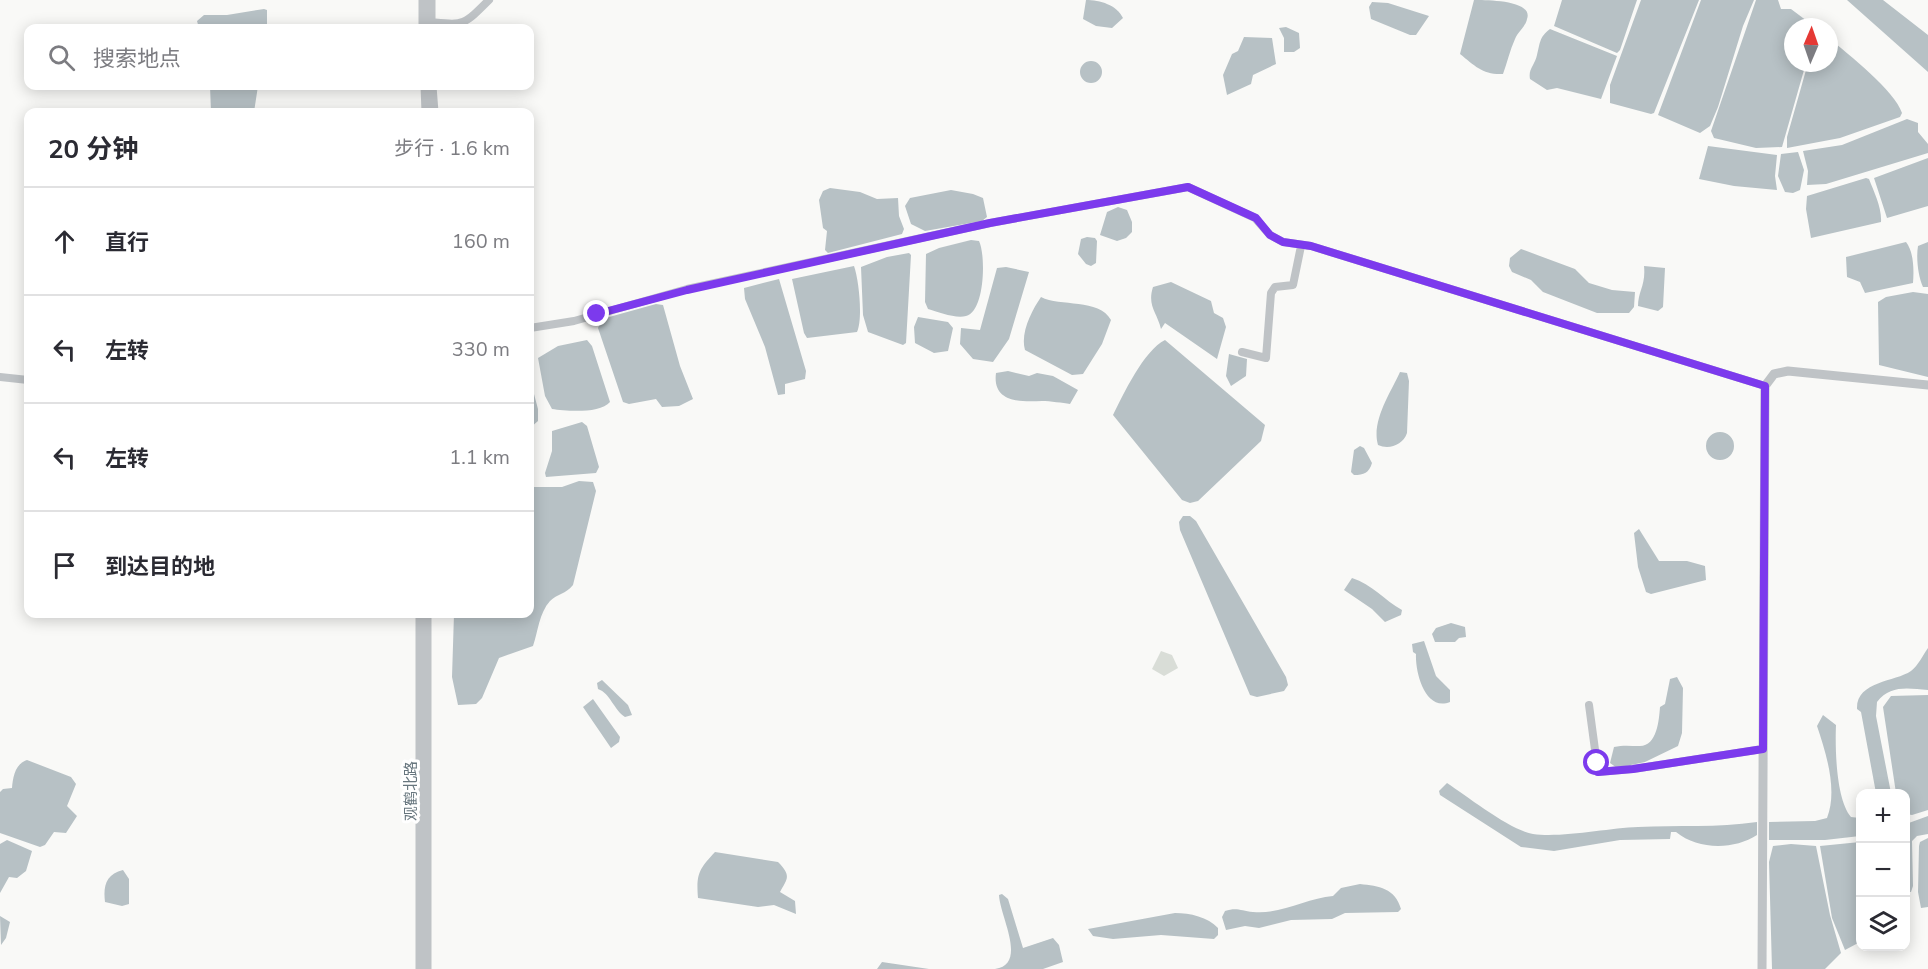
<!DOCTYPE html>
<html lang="zh">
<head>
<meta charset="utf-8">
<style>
	body { margin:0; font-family:"Nunito Sans","Noto Sans SC",sans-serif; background:#f7f7f7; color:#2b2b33 }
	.controls { position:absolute; right:18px; bottom:18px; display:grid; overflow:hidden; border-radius:12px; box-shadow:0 3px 15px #0003 }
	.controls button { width:54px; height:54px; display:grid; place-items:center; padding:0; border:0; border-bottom:2px solid #e1e1e2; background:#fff; color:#2b2b33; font:30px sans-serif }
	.compass { position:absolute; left:1784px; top:18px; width:54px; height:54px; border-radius:50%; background:#fff; box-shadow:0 3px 15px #0003; rotate:2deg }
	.stop { position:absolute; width:18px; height:18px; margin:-14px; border:4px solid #7c3aed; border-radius:50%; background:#fff }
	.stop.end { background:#7c3aed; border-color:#fff; box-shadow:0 2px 6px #0008 }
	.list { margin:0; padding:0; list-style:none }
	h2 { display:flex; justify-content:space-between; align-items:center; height:78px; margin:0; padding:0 24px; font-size:26px }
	h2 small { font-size:20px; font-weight:400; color:#7c7c81 }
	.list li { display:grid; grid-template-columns:39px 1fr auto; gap:18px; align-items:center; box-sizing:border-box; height:108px; padding:0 24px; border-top:2px solid #e1e1e2 }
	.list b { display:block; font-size:22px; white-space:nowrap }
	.list em { font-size:20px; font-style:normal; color:#7c7c81 }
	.icon { flex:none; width:33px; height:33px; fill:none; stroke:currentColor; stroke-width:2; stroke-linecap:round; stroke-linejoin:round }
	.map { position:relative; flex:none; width:1928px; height:969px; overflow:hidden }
	.search { position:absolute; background:#fff; box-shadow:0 3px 15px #0003; left:24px; top:24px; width:510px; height:66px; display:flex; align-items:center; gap:15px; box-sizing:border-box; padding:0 21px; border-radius:12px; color:#7c7c81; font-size:22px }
	.panel { position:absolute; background:#fff; box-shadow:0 3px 15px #0003; left:24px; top:108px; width:510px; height:510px; border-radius:12px }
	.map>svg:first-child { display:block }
	.green { fill:#d9ddd7 }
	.water { fill:#b7c1c5 }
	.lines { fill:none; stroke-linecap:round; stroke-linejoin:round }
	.minor { stroke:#bfc3c6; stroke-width:8 }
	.tertiary { stroke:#bfc3c6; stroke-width:9 }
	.route { stroke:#7c3aed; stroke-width:8 }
	.labels { text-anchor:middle; stroke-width:6; stroke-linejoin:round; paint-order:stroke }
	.street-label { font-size:15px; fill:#67767e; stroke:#fff }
</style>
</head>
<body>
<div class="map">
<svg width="1928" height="969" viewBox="0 0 1928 969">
	<rect width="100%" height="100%" fill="#f9f9f7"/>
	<path class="green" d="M1161,651L1172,655L1178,668L1164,676L1152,669Z"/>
	<path class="water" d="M1086,0C1100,0 1117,5 1123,18L1112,28L1096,26L1083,19Z
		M1474,0C1486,0 1534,0 1527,19C1526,26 1518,32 1515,39C1510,50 1507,63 1503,74C1483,75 1475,66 1460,54Z
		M1562,0H1637L1620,50L1617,53L1554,26Z
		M1641,0H1699L1654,113L1651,114L1610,103V85Z
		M1701,0H1754L1743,26L1718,107L1710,126L1700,133L1658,115Z
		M1756,0H1778L1781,9H1791L1815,27H1793V63H1806L1782,147L1756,148L1714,138L1711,131Z
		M1847,0H1883L1928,35V72Z
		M1372,2L1388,3L1429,16L1416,35H1410L1371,19L1369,7Z
		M264,9L267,10V28H199L197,21L204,15H227Z
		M1286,27L1299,33L1300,48L1294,52H1284V38L1279,28Z
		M1550,29L1617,56L1601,99L1557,88L1547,90L1530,79C1528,69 1535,65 1537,55C1540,44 1539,37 1550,29Z
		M1244,37L1272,38L1276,64L1253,75L1251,84L1227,95L1223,75L1232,54L1238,51Z
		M1829,38C1848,54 1895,91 1902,113L1900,117L1840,138L1787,148V137L1808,63H1829Z
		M1080 72a11 11 0 1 1 22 0a11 11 0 1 1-22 0Z
		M210,86H258L254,112H211Z
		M1907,119L1918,123V132L1928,144V153L1826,184L1807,185L1808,171L1803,151L1842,145Z
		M1708,146L1777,155L1775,176L1777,190L1734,186L1699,179Z
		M1798,152L1804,170L1800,190L1793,193L1785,192L1778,176L1781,154Z
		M1928,158V206L1887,218L1874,178Z
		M1866,178L1869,179C1874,192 1882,208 1881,222L1811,238L1806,209L1807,196Z
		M830,188L860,192L877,199L898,198L899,216L904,229L902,234L828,253L825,250L827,231L823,228L819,200L823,191Z
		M951,190L973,194L983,198L987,217L982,221L925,231L911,224L905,206L910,198Z
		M1118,207L1127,210L1132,222V232L1126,238L1117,241L1100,235L1107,212Z
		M1087,237L1095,238L1097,241L1096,263L1091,266L1086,264L1078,254L1081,239Z
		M971,240L979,241C986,255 985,312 966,316C956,319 938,312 928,309L925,302L926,254L939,248Z
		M1906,242C1914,252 1914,271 1913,283L1865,293L1860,282L1847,277L1846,257Z
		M1928,242V287H1923C1918,276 1916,258 1918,246Z
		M1521,249L1575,269L1589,283L1612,290L1635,292L1634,307L1629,313H1597L1543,292L1531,280L1512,272L1509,266L1510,258Z
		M909,253L911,255L906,343L903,345L868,332L863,315L861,267L887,257Z
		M854,266C859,280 863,319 857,332L807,338L804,333L792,279Z
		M1644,266L1665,268L1663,307L1658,311L1638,306C1638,291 1646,285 1644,266Z
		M1006,267L1029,272L1009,339L993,362L973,359L960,344L961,328L980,330L997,268Z
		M779,279L806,371L805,379L785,384V394L778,395L765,347L745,299L744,288Z
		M1171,282L1211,301L1214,313L1223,318L1226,327L1217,359L1165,323L1161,329C1157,312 1147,306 1153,287Z
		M1913,292L1928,294V377L1879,365L1878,302L1886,297Z
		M1041,297C1060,307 1099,298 1111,320L1102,344L1083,374L1072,375L1025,350C1020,333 1032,310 1041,297Z
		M656,304L663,305L680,366L693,399L679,406L662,407L656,399L629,404L623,402L598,328L602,319Z
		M918,317L948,322L953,328L948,351L934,353L915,343L914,327Z
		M587,340L592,346L610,402C600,414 566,411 552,409L545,396L538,358L558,346Z
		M1165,340L1265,425L1261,441L1198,501L1190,503L1182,500L1113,415C1123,395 1144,350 1165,340Z
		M1229,354L1247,359L1246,376L1231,386L1226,376Z
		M1008,371L1029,376L1037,373L1053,376L1078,390L1070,404C1063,403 1050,401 1042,401C1021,402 992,403 996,373Z
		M1400,372L1407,373L1409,381L1407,433C1403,445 1389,450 1378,445C1371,421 1391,392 1400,372Z
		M530,379L538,409V421L530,428Z
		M582,422L587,426L599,467L596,473L546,477L545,473L552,451V431Z
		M1706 446a14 14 0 1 1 28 0a14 14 0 1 1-28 0Z
		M1360,446L1364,448L1372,463C1369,473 1364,475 1354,475L1351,472L1354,450Z
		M579,481L593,482L596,491L573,585C566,594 557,594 550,601C539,613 538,632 533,646L499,658L482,698L476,704L458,705L452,677L454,614H530V487H562Z
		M1183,516H1190L1196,521L1286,677L1288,685L1284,691L1257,697L1250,695L1180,530L1179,522Z
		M1639,529L1659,561H1687L1705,566L1706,580L1651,594L1646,592L1638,567L1634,533Z
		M1352,578C1372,584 1384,600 1402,610L1401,615L1385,622L1372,609L1344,590Z
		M1451,623L1465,627L1466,637L1459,638L1455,642H1435L1432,634L1436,628Z
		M1424,641L1436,676L1450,690V702C1425,712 1415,672 1416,654L1413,652L1412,644Z
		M1928,648V690C1907,688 1890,685 1877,702L1876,716L1891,793H1876L1861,712L1857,709C1856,681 1895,682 1911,671C1918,666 1923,655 1928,648Z
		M1677,677L1683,688L1682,733L1678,746L1645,762L1617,768L1610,763L1614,747C1623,745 1630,746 1639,746C1657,747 1659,720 1660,707L1665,704L1670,679Z
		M602,680L628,705L632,715L625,717C614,710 610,693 598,689L597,683Z
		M1928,695V810L1912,815L1906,814V794L1896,793L1883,707L1891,696Z
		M593,699L620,737L619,742L611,748L583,707Z
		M1823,715L1836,725C1835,749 1836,799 1851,817L1860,818V836L1825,840H1769V822L1815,821L1827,818C1838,790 1826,753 1817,726Z
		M27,760L71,777L76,784L67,806L77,816L66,833L54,832L45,845L40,847L0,833V792L3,789L12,788C13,777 15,764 27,760Z
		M1447,783C1468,797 1510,830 1533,834C1562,838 1608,828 1638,827C1678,825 1717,828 1757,822V835C1734,850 1698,850 1676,832H1671L1670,839L1620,840L1554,851L1521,847L1440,795L1439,791Z
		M1928,816V834L1917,836L1912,841L1913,886L1911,892H1906V824Z
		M1928,838V907L1921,908L1918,892L1919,846L1920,842Z
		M7,840L32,851L26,871L17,878L9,877L0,893V844Z
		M1860,842V942L1845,950L1832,918L1820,846Z
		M1791,844L1816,846L1830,915L1841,953L1825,969H1772L1769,862L1773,846Z
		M715,852L778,862C792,876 787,879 780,892L795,901L796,914L774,905L758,907L698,898C696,874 699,869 715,852Z
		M123,870L129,879V904L122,906L105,902C103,886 106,874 123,870Z
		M1360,884C1379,886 1395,888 1401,909L1398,912L1345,913L1332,919L1291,920L1259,928L1245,926L1226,930L1222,917L1225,911C1237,907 1241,911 1253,912C1280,915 1307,898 1333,896L1341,888Z
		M1002,894L1008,899L1023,948L1053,938L1059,945L1063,962L1043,969H995C1028,964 1000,917 999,895Z
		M1175,913C1190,913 1208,917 1218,928V935L1214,939L1161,935L1113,939L1093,936L1088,929Z
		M0,916L10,922L6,938L1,945Z
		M882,962L929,969H877Z"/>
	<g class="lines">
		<path class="minor" d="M428,22C464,25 462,27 489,0
			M530,328L574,321L687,289L990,223L1188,187L1255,218L1270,235L1283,242L1311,246L1765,386
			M1242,352L1266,358L1271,293L1275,287L1293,285L1301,246
			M0,377L28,380
			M1589,705L1598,772L1633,769L1763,749"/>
		<path class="tertiary" d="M423,0V28
			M431,0V28
			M425,86L426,112
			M432,86L434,112
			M420,614V969
			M427,614V969
			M1762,969L1765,386L1774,374L1788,371L1928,385"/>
	</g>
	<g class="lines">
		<path class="route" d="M597,314L687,290L990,223L1188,187L1256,218L1270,235L1283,242L1311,246L1765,386L1763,749L1633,769L1598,772L1597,763"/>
	</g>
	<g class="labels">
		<g class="street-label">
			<text transform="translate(411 791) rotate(-90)" y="5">观鹤北路</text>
		</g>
	</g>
</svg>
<div class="controls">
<button>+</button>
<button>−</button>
<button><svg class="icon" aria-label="layers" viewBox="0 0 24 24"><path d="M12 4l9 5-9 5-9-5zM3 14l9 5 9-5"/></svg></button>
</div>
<svg class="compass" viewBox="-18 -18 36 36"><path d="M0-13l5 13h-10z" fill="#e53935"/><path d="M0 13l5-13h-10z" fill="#7c7c81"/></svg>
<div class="stop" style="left:1597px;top:763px"></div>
<div class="stop end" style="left:597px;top:314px"></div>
<div class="search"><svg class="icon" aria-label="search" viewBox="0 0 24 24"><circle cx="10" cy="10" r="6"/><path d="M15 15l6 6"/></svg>搜索地点</div>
<section class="panel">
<h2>20 分钟<small>步行 · 1.6 km</small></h2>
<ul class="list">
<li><svg class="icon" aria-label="ahead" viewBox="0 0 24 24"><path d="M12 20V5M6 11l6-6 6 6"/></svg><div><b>直行</b></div><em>160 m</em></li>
<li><svg class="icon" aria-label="left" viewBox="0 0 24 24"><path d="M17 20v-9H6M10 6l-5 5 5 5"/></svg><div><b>左转</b></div><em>330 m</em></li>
<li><svg class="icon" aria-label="left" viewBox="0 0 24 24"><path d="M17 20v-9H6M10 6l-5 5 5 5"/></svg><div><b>左转</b></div><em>1.1 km</em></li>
<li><svg class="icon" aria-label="arrive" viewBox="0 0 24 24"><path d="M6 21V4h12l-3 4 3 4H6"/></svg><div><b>到达目的地</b></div></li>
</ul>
</section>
</div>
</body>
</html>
